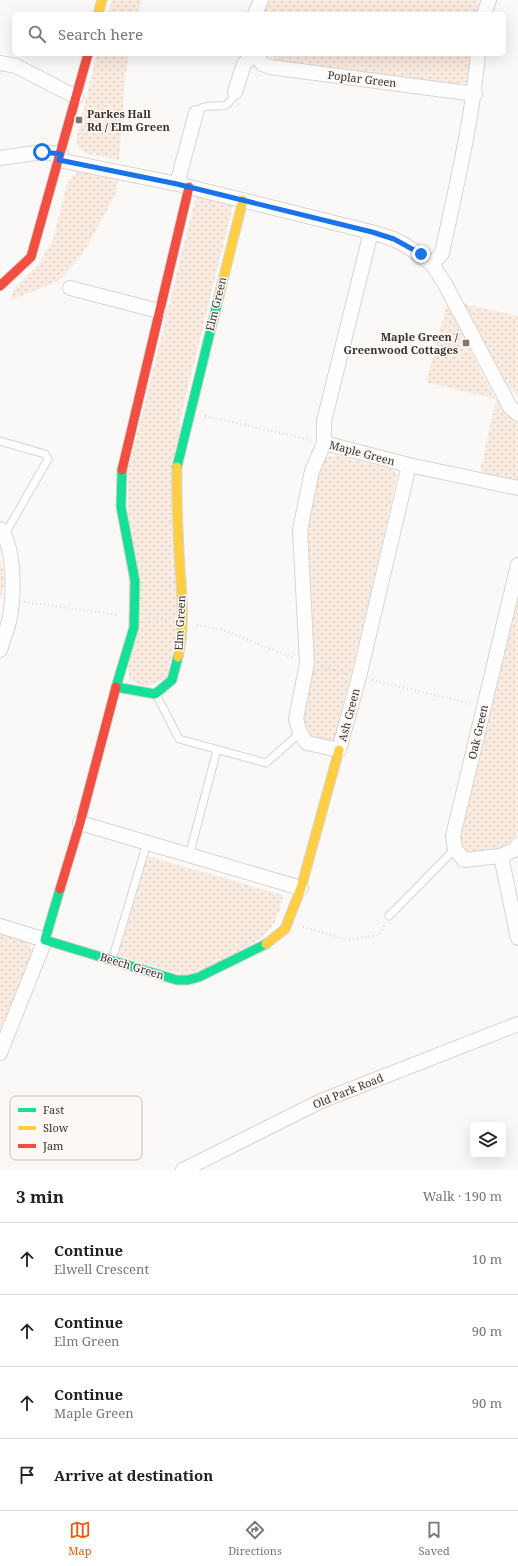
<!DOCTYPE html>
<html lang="en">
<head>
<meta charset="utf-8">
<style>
	body { margin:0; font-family:"Noto Serif",serif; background:#f2f2f2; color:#222 }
	.controls { position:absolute; right:12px; bottom:12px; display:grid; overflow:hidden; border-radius:6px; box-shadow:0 4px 16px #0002 }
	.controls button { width:36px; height:36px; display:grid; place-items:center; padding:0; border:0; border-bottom:1px solid #e0e0e0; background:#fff; color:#222; font:20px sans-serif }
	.stop { position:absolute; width:12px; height:12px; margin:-9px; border:3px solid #1a73e8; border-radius:50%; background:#fff }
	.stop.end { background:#1a73e8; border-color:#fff; box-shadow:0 1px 4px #0008 }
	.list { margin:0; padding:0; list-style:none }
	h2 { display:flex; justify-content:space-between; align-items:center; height:52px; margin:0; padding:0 16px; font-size:17px }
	h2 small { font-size:13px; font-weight:400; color:#767676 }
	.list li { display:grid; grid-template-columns:26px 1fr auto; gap:12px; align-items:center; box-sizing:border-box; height:72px; padding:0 16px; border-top:1px solid #e0e0e0 }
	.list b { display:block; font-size:15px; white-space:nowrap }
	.list p { margin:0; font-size:13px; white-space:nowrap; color:#767676 }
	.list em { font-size:13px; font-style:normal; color:#767676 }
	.icon { flex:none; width:22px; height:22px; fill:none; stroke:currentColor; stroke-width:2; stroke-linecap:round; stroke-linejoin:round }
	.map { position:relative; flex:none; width:518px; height:1170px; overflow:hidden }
	.search { position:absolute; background:#fff; box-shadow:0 4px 16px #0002; left:12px; right:12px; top:12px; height:44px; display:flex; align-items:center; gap:10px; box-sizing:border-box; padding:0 14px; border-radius:6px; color:#767676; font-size:15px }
	.sheet { height:340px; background:#fff }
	nav { display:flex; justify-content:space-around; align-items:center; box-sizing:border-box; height:56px; border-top:1px solid #e0e0e0; background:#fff; font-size:11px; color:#767676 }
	nav a { display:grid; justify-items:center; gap:2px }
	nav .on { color:#ea580c }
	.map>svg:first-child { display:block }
	.grass { fill:url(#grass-dots) }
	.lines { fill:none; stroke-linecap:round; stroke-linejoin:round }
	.lane-casing { stroke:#d7d4d1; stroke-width:9 }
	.street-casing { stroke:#d7d4d1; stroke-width:16 }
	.fast-casing { stroke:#d7d4d1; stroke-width:11 }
	.slow-casing { stroke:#d7d4d1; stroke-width:11 }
	.jam-casing { stroke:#d7d4d1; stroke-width:11 }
	.path { stroke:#dddcdc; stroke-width:2.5; stroke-dasharray:1 3; stroke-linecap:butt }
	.lane { stroke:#fefefe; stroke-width:7 }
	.street { stroke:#fefefe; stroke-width:14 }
	.fast { stroke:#16e098; stroke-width:9 }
	.slow { stroke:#ffcf43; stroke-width:9 }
	.jam { stroke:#f24e42; stroke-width:9 }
	.route { stroke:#1a73e8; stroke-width:5 }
	.poi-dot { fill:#7c7875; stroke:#fdf8f5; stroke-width:1.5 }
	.labels { text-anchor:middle; stroke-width:3; stroke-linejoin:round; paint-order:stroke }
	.street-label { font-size:11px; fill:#38332f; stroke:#fdf8f5 }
	.poi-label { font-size:11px; font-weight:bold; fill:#38332f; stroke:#fdf8f5; text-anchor:start }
	.key { fill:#fdf8f5; stroke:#c2bdba; stroke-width:1 }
	.key-label { font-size:11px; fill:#38332f }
</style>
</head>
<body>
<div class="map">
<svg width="518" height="1170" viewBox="0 0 518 1170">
	<defs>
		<pattern id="grass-dots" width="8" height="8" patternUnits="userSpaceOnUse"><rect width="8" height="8" fill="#faebe0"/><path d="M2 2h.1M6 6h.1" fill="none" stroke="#d7cac0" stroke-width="1.8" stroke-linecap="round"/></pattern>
	</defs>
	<rect width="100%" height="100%" fill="#fbf9f7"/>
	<path class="grass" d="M112,0H142L137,14H108Z
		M267,0H479L476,14H261Z
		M97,54H129L125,79L119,160L88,154L79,149L76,140Z
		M271,54H472L470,82L454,84L281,65Z
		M78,171L118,178L117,192L82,255L59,281L10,300L16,286L38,265L53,240L67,184Z
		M196,196L233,206L180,419L179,620L167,678L146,687L130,680L128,671V471Z
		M447,304L495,399L426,382Z
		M464,304L518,316V397L504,382Z
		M496,400L518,423V484L479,475Z
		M339,456L394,470L397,476L369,602L333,744L312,739L302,721L314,658L308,531L315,477L325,457Z
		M0,557L5,582L0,601Z
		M518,584V834L503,851L474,855L463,850L458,840Z
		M147,856L283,895C281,904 279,915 275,922C263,945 211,965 187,976L116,955Z
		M0,934L30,943L32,956L0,1030Z"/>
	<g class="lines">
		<g class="lane-casing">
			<path id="lane" d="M196,113C204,102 215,108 226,105L232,99L235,92
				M0,441L45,454L48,459L5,534
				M156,694L179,739L266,763L300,733
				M189,856L217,750
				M389,916L455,849
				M112,960L147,843"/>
		</g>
		<g class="street-casing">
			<path id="street" d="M255,14L261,0
				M484,14L489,0
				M254,54L263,64L270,67L475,94
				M0,63L16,66L76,97
				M235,92L244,64L254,54
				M0,158L42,152L61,154
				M59,160L177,184L371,232L394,239L410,248L432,264L445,284L510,407L518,414
				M177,184L196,113
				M371,232L324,421V443L409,465L518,488
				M432,264L442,253C456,187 472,122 478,54
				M70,288L159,311
				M324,443L312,471L300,530L307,663L296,719L300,733L307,743L339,750L359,677L409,465
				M0,529C15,546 14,595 10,617C8,628 3,639 0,650
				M80,823L301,888
				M518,845L516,849L501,856L518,938
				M501,856L464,860L455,849L453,836L518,565
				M0,926L45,940L0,1053
				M183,1170L321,1101L518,1024"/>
		</g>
		<g class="fast-casing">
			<path id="fast" d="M177,467L219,296
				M122,470L121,507L135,581L134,627L116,687L155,694L172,680L178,657
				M60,889L45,940L177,980H188L199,977L266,944"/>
		</g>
		<g class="slow-casing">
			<path id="slow" d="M98,14L102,0
				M219,296L243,200
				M177,467C176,501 178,534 180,568C182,597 185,629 178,657
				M266,944L285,929L301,888L339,750"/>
		</g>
		<g class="jam-casing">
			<path id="jam" d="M0,286L31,257L88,54
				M122,470L189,187
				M60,889L80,823L116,687"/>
		</g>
		<path class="path" d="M205,416L311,440
			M24,602L119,615
			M149,618L166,620
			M197,625L220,629L294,658
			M320,666L346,673
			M372,680L472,704
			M303,927L349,940L379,935L385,924"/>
		<use href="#lane" class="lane"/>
		<use href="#street" class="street"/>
		<use href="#fast" class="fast"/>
		<use href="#slow" class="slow"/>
		<use href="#jam" class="jam"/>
	</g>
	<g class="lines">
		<path class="route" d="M42,152L61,154L59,160L177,184L372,232L394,239L421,254"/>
	</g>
	<g class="poi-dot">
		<rect x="75" y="116" width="8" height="8" rx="2"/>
		<rect x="462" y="339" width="8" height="8" rx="2"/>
	</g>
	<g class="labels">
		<g class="street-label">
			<text transform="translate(362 79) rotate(7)" y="4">Poplar Green</text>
			<text transform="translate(216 304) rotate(-76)" y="4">Elm Green</text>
			<text transform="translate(362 453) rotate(15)" y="4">Maple Green</text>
			<text transform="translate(180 623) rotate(-87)" y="4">Elm Green</text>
			<text transform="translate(349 715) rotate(-75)" y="4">Ash Green</text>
			<text transform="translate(478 732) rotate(-77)" y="4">Oak Green</text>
			<text transform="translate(132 966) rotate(17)" y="4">Beech Green</text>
			<text transform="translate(348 1091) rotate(-22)" y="4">Old Park Road</text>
		</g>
		<g class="poi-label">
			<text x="87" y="118">Parkes Hall<tspan x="87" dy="13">Rd / Elm Green</tspan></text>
			<text x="458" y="341" text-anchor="end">Maple Green /<tspan x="458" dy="13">Greenwood Cottages</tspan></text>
		</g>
	</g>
	<rect x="10" y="1096" width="132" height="64" rx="6" class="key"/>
	<rect x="18" y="1108" width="18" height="4" fill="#16e098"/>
	<rect x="18" y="1126" width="18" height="4" fill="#ffcf43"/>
	<rect x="18" y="1144" width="18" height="4" fill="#f24e42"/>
	<g class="key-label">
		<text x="43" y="1114">Fast</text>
		<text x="43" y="1132">Slow</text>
		<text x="43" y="1150">Jam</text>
	</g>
</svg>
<div class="controls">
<button><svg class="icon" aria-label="layers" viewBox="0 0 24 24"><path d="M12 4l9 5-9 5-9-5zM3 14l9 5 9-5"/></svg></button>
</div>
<div class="stop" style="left:42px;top:152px"></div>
<div class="stop end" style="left:421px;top:254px"></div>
<div class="search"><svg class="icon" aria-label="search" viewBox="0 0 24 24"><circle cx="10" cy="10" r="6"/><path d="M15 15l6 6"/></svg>Search here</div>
</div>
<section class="sheet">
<h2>3 min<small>Walk · 190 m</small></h2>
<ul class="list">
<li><svg class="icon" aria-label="ahead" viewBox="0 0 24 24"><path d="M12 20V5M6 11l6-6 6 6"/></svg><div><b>Continue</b><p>Elwell Crescent</p></div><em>10 m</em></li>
<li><svg class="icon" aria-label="ahead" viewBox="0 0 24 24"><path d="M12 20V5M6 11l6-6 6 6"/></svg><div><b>Continue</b><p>Elm Green</p></div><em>90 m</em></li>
<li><svg class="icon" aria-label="ahead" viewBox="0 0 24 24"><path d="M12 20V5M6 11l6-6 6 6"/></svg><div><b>Continue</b><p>Maple Green</p></div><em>90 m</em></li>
<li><svg class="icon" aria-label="arrive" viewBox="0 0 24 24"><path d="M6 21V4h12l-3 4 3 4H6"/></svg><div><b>Arrive at destination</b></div></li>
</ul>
</section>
<nav>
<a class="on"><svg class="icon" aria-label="map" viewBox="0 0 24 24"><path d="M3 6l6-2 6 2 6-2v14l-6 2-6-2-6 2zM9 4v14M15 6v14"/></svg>Map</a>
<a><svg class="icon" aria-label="directions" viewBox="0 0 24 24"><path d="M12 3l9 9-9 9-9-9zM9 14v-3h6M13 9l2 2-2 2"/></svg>Directions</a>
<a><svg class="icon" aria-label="saved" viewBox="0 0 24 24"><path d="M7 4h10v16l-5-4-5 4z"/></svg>Saved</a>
</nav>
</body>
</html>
